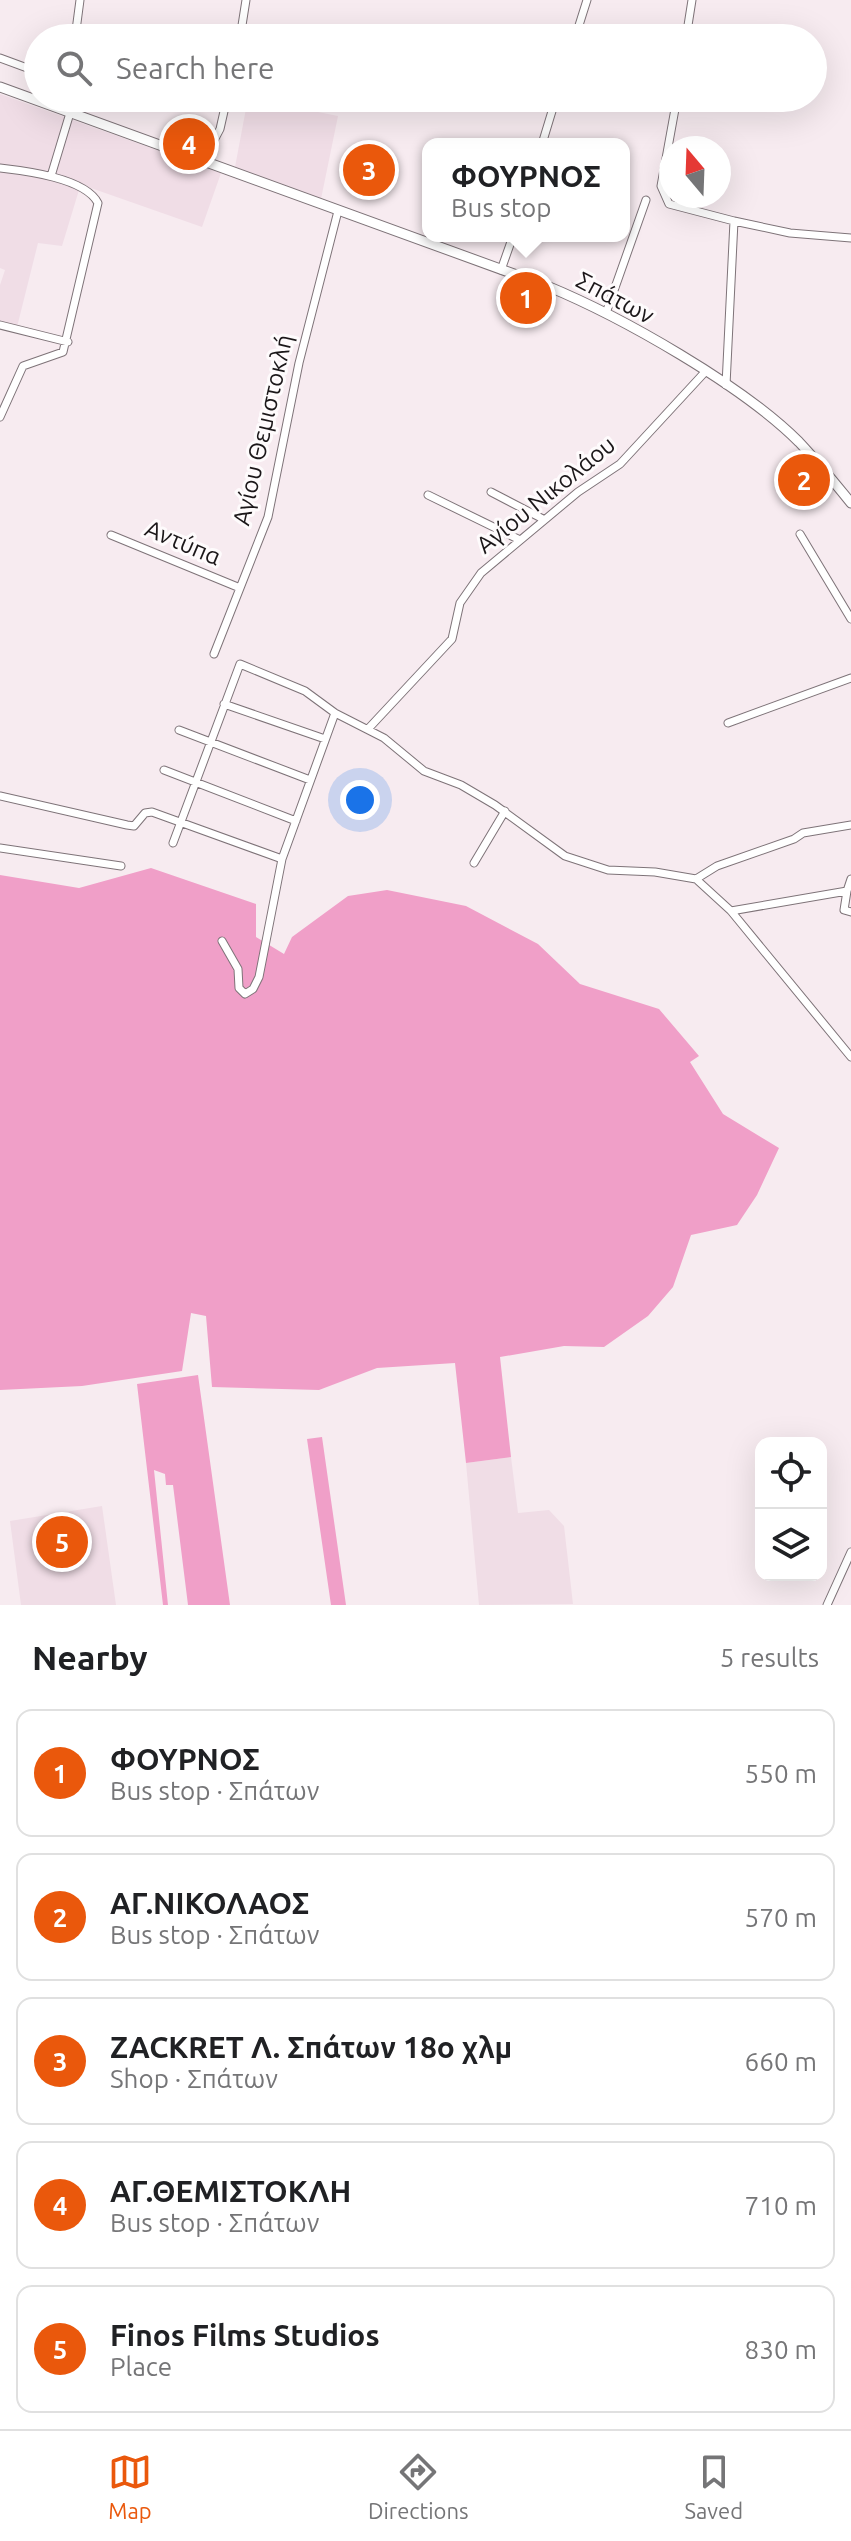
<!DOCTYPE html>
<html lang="en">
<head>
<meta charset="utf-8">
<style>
	body { margin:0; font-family:Ubuntu,sans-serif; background:#f6f6f6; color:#202124 }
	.controls { position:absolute; right:24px; bottom:24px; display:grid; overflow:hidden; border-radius:16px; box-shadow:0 8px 32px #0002 }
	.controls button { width:72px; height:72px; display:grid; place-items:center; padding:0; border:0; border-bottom:2px solid #e0e0e0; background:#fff; color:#202124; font:40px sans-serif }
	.compass { position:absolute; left:659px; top:136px; width:72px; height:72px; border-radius:50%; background:#fff; box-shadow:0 8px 32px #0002; rotate:341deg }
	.you { position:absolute; left:360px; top:800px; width:28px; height:28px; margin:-20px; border:6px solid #fff; border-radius:50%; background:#1a73e8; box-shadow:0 0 0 12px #1a73e833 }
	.badge { display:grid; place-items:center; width:52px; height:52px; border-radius:50%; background:#ea580c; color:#fff; font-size:26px; font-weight:700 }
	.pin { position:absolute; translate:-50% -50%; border:4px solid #fff; box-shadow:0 2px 8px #0006 }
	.popup { position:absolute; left:422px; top:138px; width:208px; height:104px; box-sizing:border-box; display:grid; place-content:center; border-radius:16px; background:#fff; filter:drop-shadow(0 2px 6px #0005); font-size:26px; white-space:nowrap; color:#757577 }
	.popup b { font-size:30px; color:#202124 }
	.popup::after { content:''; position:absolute; left:50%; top:100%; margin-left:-16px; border:16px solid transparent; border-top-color:#fff }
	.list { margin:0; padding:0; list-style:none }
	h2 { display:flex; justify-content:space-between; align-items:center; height:104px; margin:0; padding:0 32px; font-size:34px }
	h2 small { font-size:26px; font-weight:400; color:#757577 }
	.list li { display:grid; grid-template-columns:52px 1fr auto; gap:24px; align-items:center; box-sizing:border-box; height:128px; margin:0 16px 16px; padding:0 16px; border:2px solid #e0e0e0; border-radius:16px }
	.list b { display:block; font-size:30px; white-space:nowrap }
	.list p { margin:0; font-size:26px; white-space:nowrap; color:#757577 }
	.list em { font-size:26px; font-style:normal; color:#757577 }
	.icon { flex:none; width:44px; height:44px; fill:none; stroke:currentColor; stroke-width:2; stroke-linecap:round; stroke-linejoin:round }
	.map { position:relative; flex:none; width:851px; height:1605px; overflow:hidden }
	.search { position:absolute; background:#fff; box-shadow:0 8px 32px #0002; left:24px; right:24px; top:24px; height:88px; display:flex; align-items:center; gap:20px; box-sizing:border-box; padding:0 28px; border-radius:44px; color:#757577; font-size:30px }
	.sheet { height:824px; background:#fff }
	nav { display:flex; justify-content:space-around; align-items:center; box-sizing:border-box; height:112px; border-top:2px solid #e0e0e0; background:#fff; font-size:22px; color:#757577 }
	nav a { display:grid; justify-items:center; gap:4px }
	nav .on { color:#ea580c }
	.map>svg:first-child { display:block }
	.built { fill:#f0dde6 }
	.green { fill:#f09fc8 }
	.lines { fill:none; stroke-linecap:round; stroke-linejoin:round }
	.minor-casing { stroke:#7e7378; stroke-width:9 }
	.major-casing { stroke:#7e7378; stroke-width:11 }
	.minor { stroke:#fff; stroke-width:7 }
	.major { stroke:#fff; stroke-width:9 }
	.labels { text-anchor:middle; stroke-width:6; stroke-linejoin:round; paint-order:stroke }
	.street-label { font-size:24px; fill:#1b1719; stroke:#fefbfc }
</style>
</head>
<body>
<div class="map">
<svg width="851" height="1605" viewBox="0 0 851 1605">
	<rect width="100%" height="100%" fill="#f7ebf0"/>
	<path class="built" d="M0,94L221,173L202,227L71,181L0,166Z
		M248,98L338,116L321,199L235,167Z
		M0,171L36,174L79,190L62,246L38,243L17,327L0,323V285L5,270L0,268Z
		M511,1457L518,1513L549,1510L564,1526L573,1604L479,1605L466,1463Z
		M102,1506L116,1605H21L10,1521Z"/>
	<path class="green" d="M151,868L256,904V937L284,954L292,937L348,896L387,890L466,906L538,944L580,984L659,1009L699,1056L690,1062L723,1114L779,1148L757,1195L737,1225L691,1235L673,1287L648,1316L604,1347L564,1346L500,1357L511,1457L466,1463L455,1363L377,1368L319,1390L212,1387L206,1316L191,1313L182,1371L82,1386L0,1390V875L79,888Z
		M198,1375L230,1605H188L173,1485H166L165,1474L154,1470L168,1605H163L137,1384Z
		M322,1437L346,1605H331L307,1439Z"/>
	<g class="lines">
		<g class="minor-casing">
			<path id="minor" d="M75,38L80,0
				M240,38L246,0
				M575,38L587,0
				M686,38L692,0
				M0,58L38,72
				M677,98L661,186L669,204L734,221L726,385
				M542,144L556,98
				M203,161L220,129L227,98
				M0,168C26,171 85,178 98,203L63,352L23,366L0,417
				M51,176L70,113
				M734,221L790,233L851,238
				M501,270L513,236
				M606,313L646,200
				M0,325L68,342
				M491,492L543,519
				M428,495L520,540
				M800,534L851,619
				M111,535L240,588
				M214,654L268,517L299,363L338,211
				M224,704L325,739
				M728,723L851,678
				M368,729L452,639L460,603L481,573L578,492L620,464L705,372
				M179,730L310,780
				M164,770L296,821
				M0,796L127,825L134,826L145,813L152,812L282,859
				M173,843L240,664L305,691L335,713L384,738L424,771L461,785L495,805L565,856L608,870L655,872L696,879L731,911L851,1057
				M0,848L121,866
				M474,863L505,811
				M696,879L717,866L794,839L803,833L851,825
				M847,891L844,910L851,912
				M731,911L847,891L851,879
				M222,941L238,969L239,988L245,994L253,989L259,977L282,859L335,713
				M827,1605L851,1552"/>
		</g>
		<g class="major-casing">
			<path id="major" d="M0,87L547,286C622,317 742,385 799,442C817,461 834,482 851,503"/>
		</g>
		<use href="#minor" class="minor"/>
		<use href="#major" class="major"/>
	</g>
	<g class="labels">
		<g class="street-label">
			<text transform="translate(615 298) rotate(28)" y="8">Σπάτων</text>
			<text transform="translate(263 430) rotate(-77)" y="8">Αγίου Θεμιστοκλή</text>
			<text transform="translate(546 495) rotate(-39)" y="8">Αγίου Νικολάου</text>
			<text transform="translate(183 543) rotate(23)" y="8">Αντύπα</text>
		</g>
	</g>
</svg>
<div class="controls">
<button><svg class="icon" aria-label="locate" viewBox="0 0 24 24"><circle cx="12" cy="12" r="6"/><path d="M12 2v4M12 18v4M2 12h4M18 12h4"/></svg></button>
<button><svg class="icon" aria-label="layers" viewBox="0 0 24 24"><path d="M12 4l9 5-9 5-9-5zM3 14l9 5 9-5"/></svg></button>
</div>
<svg class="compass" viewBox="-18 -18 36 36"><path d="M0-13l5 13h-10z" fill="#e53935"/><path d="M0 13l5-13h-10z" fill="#757577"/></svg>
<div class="you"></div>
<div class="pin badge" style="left:526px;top:298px">1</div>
<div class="popup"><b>ΦΟΥΡΝΟΣ</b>Bus stop</div>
<div class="pin badge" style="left:804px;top:480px">2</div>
<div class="pin badge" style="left:369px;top:170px">3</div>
<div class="pin badge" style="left:189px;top:144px">4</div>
<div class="pin badge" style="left:62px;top:1542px">5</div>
<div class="search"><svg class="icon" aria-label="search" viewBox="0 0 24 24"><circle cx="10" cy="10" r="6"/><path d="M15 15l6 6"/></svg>Search here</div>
</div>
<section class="sheet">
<h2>Nearby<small>5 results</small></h2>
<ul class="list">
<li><span class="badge">1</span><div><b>ΦΟΥΡΝΟΣ</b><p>Bus stop · Σπάτων</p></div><em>550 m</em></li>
<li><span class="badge">2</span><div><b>ΑΓ.ΝΙΚΟΛΑΟΣ</b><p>Bus stop · Σπάτων</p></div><em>570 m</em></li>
<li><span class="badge">3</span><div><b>ZACKRET Λ. Σπάτων 18ο χλμ</b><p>Shop · Σπάτων</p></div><em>660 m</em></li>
<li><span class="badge">4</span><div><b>ΑΓ.ΘΕΜΙΣΤΟΚΛΗ</b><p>Bus stop · Σπάτων</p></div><em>710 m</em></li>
<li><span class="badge">5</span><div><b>Finos Films Studios</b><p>Place</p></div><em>830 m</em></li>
</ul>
</section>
<nav>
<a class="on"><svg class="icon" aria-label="map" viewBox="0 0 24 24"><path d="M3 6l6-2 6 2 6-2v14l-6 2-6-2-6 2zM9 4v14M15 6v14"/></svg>Map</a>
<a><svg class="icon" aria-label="directions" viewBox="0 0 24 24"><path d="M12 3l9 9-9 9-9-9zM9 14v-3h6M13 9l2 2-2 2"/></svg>Directions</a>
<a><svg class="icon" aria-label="saved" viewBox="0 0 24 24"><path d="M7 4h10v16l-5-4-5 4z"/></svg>Saved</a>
</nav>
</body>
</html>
